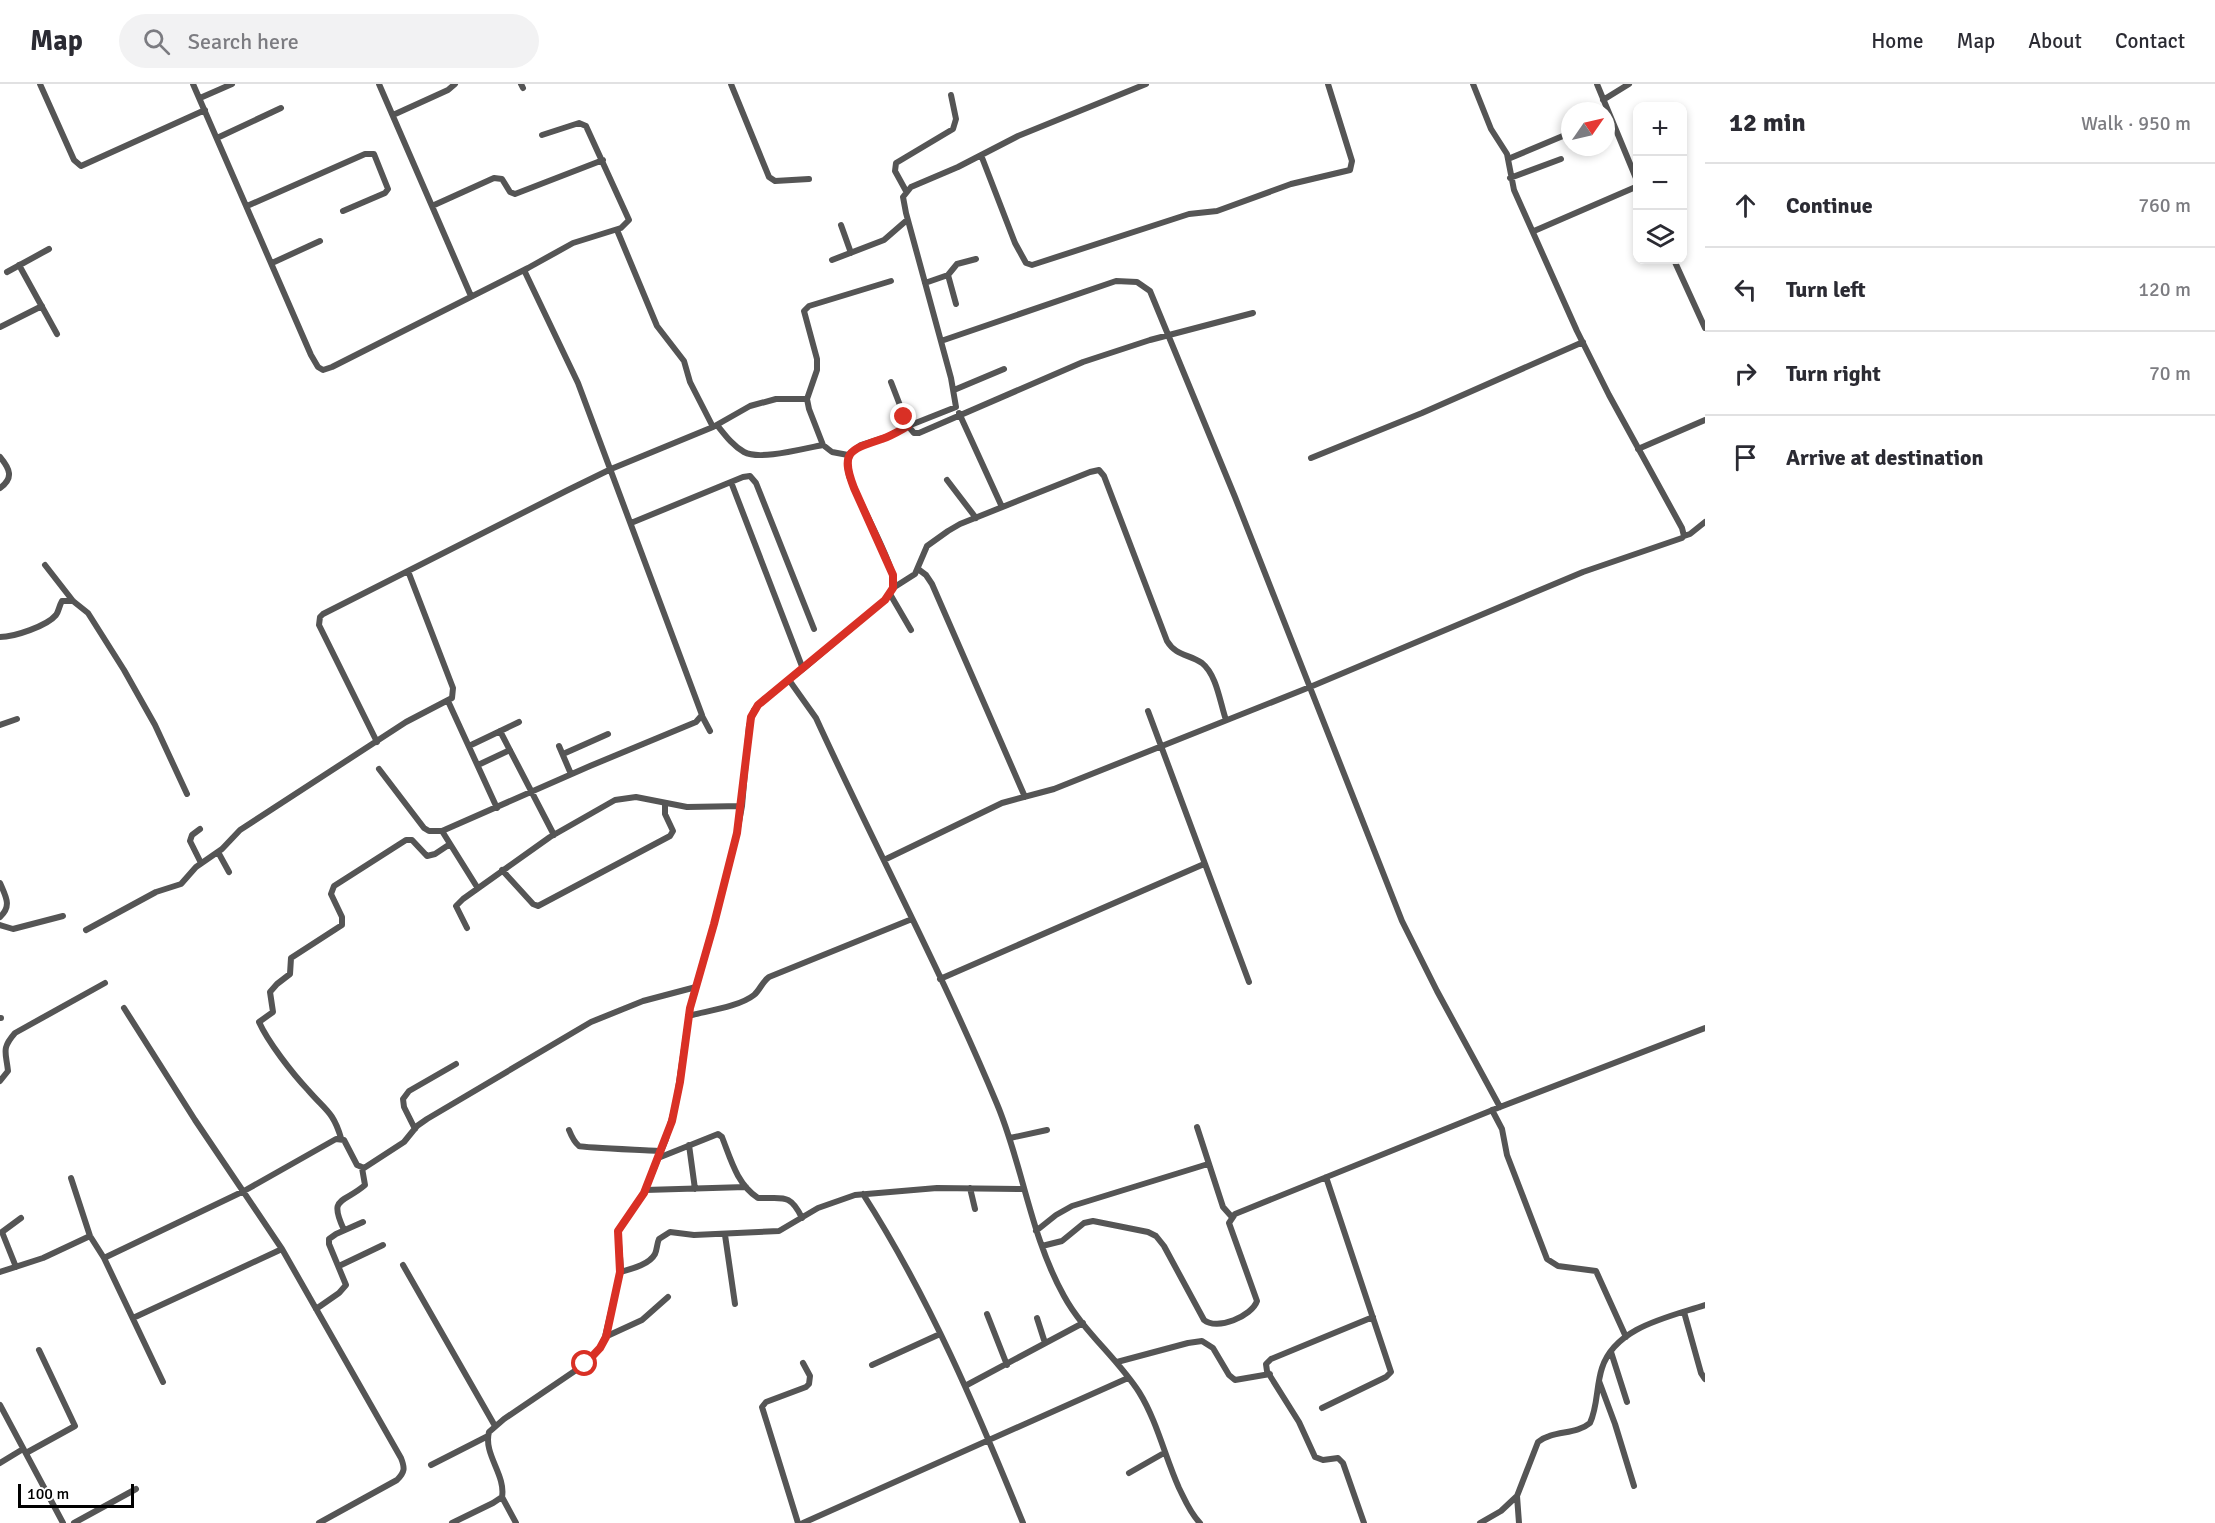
<!DOCTYPE html>
<html lang="en">
<head>
<meta charset="utf-8">
<style>
	body { margin:0; font-family:Signika,sans-serif; background:#f2f2f3; color:#2b2b33 }
	.controls { position:absolute; right:18px; top:18px; display:grid; overflow:hidden; border-radius:12px; box-shadow:0 3px 9px #0003 }
	.controls button { width:54px; height:54px; display:grid; place-items:center; padding:0; border:0; border-bottom:2px solid #e1e1e2; background:#fff; color:#2b2b33; font:30px sans-serif }
	.compass { position:absolute; left:1561px; top:18px; width:54px; height:54px; border-radius:50%; background:#fff; box-shadow:0 3px 9px #0003; rotate:56deg }
	.scale { position:absolute; left:18px; bottom:15px; width:116px; box-sizing:border-box; padding-left:6px; border:3px solid #000; border-top:0; font-size:16px; line-height:21px; white-space:nowrap; color:#000; -webkit-text-stroke:4px #fff; paint-order:stroke }
	.stop { position:absolute; width:18px; height:18px; margin:-14px; border:4px solid #d93025; border-radius:50%; background:#fff }
	.stop.end { background:#d93025; border-color:#fff; box-shadow:0 2px 6px #0008 }
	.list { margin:0; padding:0; list-style:none }
	h2 { display:flex; justify-content:space-between; align-items:center; height:78px; margin:0; padding:0 24px; font-size:26px }
	h2 small { font-size:20px; font-weight:400; color:#7c7c81 }
	.list li { display:grid; grid-template-columns:39px 1fr auto; gap:18px; align-items:center; box-sizing:border-box; height:84px; padding:0 24px; border-top:2px solid #e1e1e2 }
	.list b { display:block; font-size:22px; white-space:nowrap }
	.list em { font-size:20px; font-style:normal; color:#7c7c81 }
	.icon { flex:none; width:33px; height:33px; fill:none; stroke:currentColor; stroke-width:2; stroke-linecap:round; stroke-linejoin:round }
	.map { position:relative; flex:none; width:1705px; height:1439px; overflow:hidden }
	header { display:flex; align-items:center; gap:36px; box-sizing:border-box; height:84px; padding:0 30px; background:#fff; border-bottom:2px solid #e1e1e2 }
	header strong { font-size:28px }
	nav { display:flex; gap:33px; margin-inline-start:auto; font-size:21px }
	.search { width:420px; height:54px; background:#f2f2f3; display:flex; align-items:center; gap:15px; box-sizing:border-box; padding:0 21px; border-radius:33px; color:#7c7c81; font-size:22px }
	main { display:flex }
	aside { flex:1; background:#fff }
	.map>svg:first-child { display:block }
	.lines { fill:none; stroke-linecap:round; stroke-linejoin:round }
	.street { stroke:#555; stroke-width:6 }
	.route { stroke:#d93025; stroke-width:8 }
</style>
</head>
<body>
<header>
<strong>Map</strong>
<div class="search"><svg class="icon" aria-label="search" viewBox="0 0 24 24"><circle cx="10" cy="10" r="6"/><path d="M15 15l6 6"/></svg>Search here</div>
<nav><a>Home</a><a>Map</a><a>About</a><a>Contact</a></nav>
</header>
<main>
<div class="map">
<svg width="1705" height="1439" viewBox="0 0 1705 1439">
	<rect width="100%" height="100%" fill="#fff"/>
	<g class="lines">
		<path class="street" d="M40,0L74,76L81,82L205,26
			M193,0L311,271L318,283L323,286L332,283L528,184L573,159L621,144L629,136L586,42L579,39L542,51
			M379,0L471,212
			M521,0L523,4
			M731,0L769,93L775,97L809,95
			M1597,0L1638,99
			M200,14L232,0
			M1603,16L1629,0
			M393,31L448,6L455,0
			M217,54L281,24
			M981,71L1015,159L1026,179L1032,181L1189,130L1217,127L1291,100L1350,86L1352,77L1328,0
			M1508,75L1570,49
			M1510,94L1561,75
			M906,107L895,87L896,79L953,45L956,35L951,11
			M247,122L365,70H374L388,105L385,109L343,127
			M432,122L494,94L502,95L510,108L515,110L603,76
			M841,141L851,169
			M617,146L657,242L684,277L690,298L713,343
			M1534,147L1638,102
			M832,176L884,156L907,136
			M1674,176L1705,244
			M272,179L320,157
			M19,181L57,250
			M7,188L49,165
			M948,191L956,220
			M925,199L948,191L957,180L976,175
			M0,243L42,222
			M941,257L1116,197L1137,198L1150,207L1235,413L1402,837L1437,907L1500,1023
			M891,298L908,342L914,349H919L1083,278L1150,256L1253,229
			M954,306L1004,285
			M959,329L1002,423
			M717,341C725,351 733,362 744,368C760,377 805,364 823,361
			M1638,365L1705,336
			M848,371L832,368L823,361L809,325L807,315L817,286V275L804,227L809,222L891,197
			M0,373C10,385 14,394 0,404
			M1311,374L1422,329L1583,258
			M947,396L976,434
			M731,398L803,585
			M631,439L743,393L750,392L756,399L814,545
			M1684,452L1690,450L1705,438
			M45,481L73,517L88,529L124,586L155,641L187,710
			M918,485L926,491L932,500L1025,713
			M893,504L915,490L927,462L948,447L960,440L1090,388L1099,386L1104,392L1167,557C1176,572 1189,570 1202,579C1217,591 1220,619 1226,636
			M890,510L911,546
			M0,553C14,553 47,542 56,531C59,527 59,522 62,517H73
			M789,596L816,634C875,763 942,888 997,1020C1023,1082 1030,1151 1064,1212C1083,1247 1117,1274 1139,1308C1157,1337 1165,1373 1179,1404C1185,1416 1190,1429 1200,1439
			M448,617L497,724
			M1148,627L1249,898
			M702,632L710,647
			M0,641L17,635
			M500,647L554,751
			M377,658L319,541L320,533L323,530L568,406L611,385L713,343L750,322L776,315H807
			M469,662L519,638
			M559,662L571,690
			M563,670L608,650
			M478,681L510,666
			M379,685L424,744L429,747H442L590,682L696,638L702,631L578,299L524,186
			M200,745L192,751L190,757L201,779
			M442,747L477,803
			M218,768L229,788
			M884,776L1002,719L1054,705L1310,603L1583,488L1682,454L1684,452L1682,444L1609,311L1577,247L1514,106L1507,70L1491,45L1473,0
			M502,786L533,820L538,822L670,752L673,747L665,730V720
			M0,799C6,813 12,822 0,833
			M0,841L13,845L63,832
			M467,844L456,822L463,815L550,753L615,716L636,713L687,723L742,722
			M86,846L156,808L181,800L196,783L222,765L240,746L406,638L452,614L453,604L408,487
			M940,895L1204,780
			M124,924L195,1036L282,1165L401,1374C405,1384 405,1388 397,1396L319,1439
			M688,932C706,927 739,923 754,911C760,906 762,898 769,893L912,835
			M0,934H1
			M0,997L8,987C6,968 1,965 15,949L105,899
			M1492,1026L1502,1045L1507,1071L1547,1175L1558,1182L1596,1187L1626,1253
			M1197,1043L1223,1123L1231,1132
			M415,1045L404,1023L403,1015L409,1007L456,980
			M569,1046C571,1051 574,1058 579,1062C583,1064 650,1066 661,1067
			M341,1054C333,1027 325,1026 308,1006C292,989 268,958 259,938L273,928L270,908L277,900L290,890L291,874L342,841V833L331,810L334,802L406,756H412L427,772L435,770L450,760
			M1010,1054L1047,1046
			M689,1061L695,1105
			M658,1074L718,1050L722,1053C731,1076 737,1100 758,1114C782,1115 790,1108 802,1134
			M71,1094L90,1152L104,1174L163,1298
			M970,1104L975,1125
			M645,1106L746,1103
			M863,1110C929,1213 977,1326 1023,1439
			M344,1146C328,1112 343,1120 365,1101L362,1084
			M1036,1147L1056,1131L1072,1122L1208,1080
			M725,1151L735,1220
			M1042,1162L1062,1157L1084,1139L1093,1137L1148,1148L1156,1152L1164,1162L1204,1236C1217,1247 1252,1232 1257,1217L1229,1139L1235,1130L1500,1023L1705,944
			M104,1174L244,1107L336,1055L344,1056L357,1081L364,1084L404,1058L417,1042L427,1035L591,938L643,917L696,903
			M403,1181L495,1342
			M339,1182L383,1161
			M16,1183L2,1148L21,1134
			M0,1188L43,1174L90,1152
			M620,1188C631,1185 649,1181 655,1170C657,1166 657,1159 659,1155L670,1148L694,1151L779,1147L818,1124L855,1111L937,1104L1023,1105
			M316,1225L339,1209L346,1201L329,1160V1155L336,1150L363,1138
			M1684,1228L1701,1289L1705,1295
			M987,1230L1007,1281
			M133,1234L282,1165
			M1037,1234L1045,1259
			M605,1253L642,1236L668,1213
			M1611,1268L1627,1318
			M1117,1278L1188,1259L1202,1257L1213,1264L1229,1291L1235,1296L1270,1290
			M872,1281L940,1250
			M1599,1297L1615,1340L1634,1402
			M965,1302L1083,1239
			M0,1321L63,1439
			M1322,1324L1386,1293L1391,1288L1326,1093
			M26,1369L75,1342L39,1266
			M0,1379L23,1365
			M431,1381L488,1352
			M1129,1389L1164,1369
			M1517,1412L1519,1439
			M502,1413L516,1439
			M74,1439L136,1405
			M452,1439L493,1419L502,1413C506,1391 483,1370 489,1348L504,1335L585,1280L600,1264L605,1253L621,1185L618,1147L644,1109L666,1055L676,1019L690,924L714,840L737,749L742,722L749,642L754,626L763,616L803,585L885,516C889,511 893,506 894,500C895,482 857,414 849,392L847,382L848,371L861,361L889,352L908,342L956,323L951,294L906,129L903,113L911,103L958,83L1018,52L1146,0
			M798,1439L762,1323L766,1318L806,1303L809,1300L810,1292L803,1279
			M803,1439L1128,1294
			M1364,1439L1343,1379L1338,1374L1323,1376L1315,1373L1299,1338L1267,1287L1266,1280L1271,1275L1373,1233
			M1480,1439L1501,1427L1517,1412L1538,1358C1553,1346 1576,1351 1590,1339C1598,1322 1596,1302 1602,1284C1615,1243 1669,1233 1705,1221"/>
	</g>
	<g class="lines">
		<path class="route" d="M585,1280L600,1264L606,1253L620,1188L618,1147L644,1109L672,1037L680,998L690,924L714,840L737,749L751,633L758,621L885,516L893,504V491L854,404C840,368 849,366 882,355C891,352 899,347 908,342L904,333"/>
	</g>
</svg>
<div class="controls">
<button>+</button>
<button>−</button>
<button><svg class="icon" aria-label="layers" viewBox="0 0 24 24"><path d="M12 4l9 5-9 5-9-5zM3 14l9 5 9-5"/></svg></button>
</div>
<svg class="compass" viewBox="-18 -18 36 36"><path d="M0-13l5 13h-10z" fill="#e53935"/><path d="M0 13l5-13h-10z" fill="#7c7c81"/></svg>
<div class="scale">100 m</div>
<div class="stop" style="left:585px;top:1280px"></div>
<div class="stop end" style="left:904px;top:333px"></div>
</div>
<aside>
<h2>12 min<small>Walk · 950 m</small></h2>
<ul class="list">
<li><svg class="icon" aria-label="ahead" viewBox="0 0 24 24"><path d="M12 20V5M6 11l6-6 6 6"/></svg><div><b>Continue</b></div><em>760 m</em></li>
<li><svg class="icon" aria-label="left" viewBox="0 0 24 24"><path d="M17 20v-9H6M10 6l-5 5 5 5"/></svg><div><b>Turn left</b></div><em>120 m</em></li>
<li><svg class="icon" aria-label="right" viewBox="0 0 24 24"><path d="M7 20v-9h11M14 6l5 5-5 5"/></svg><div><b>Turn right</b></div><em>70 m</em></li>
<li><svg class="icon" aria-label="arrive" viewBox="0 0 24 24"><path d="M6 21V4h12l-3 4 3 4H6"/></svg><div><b>Arrive at destination</b></div></li>
</ul>
</aside>
</main>
</body>
</html>
